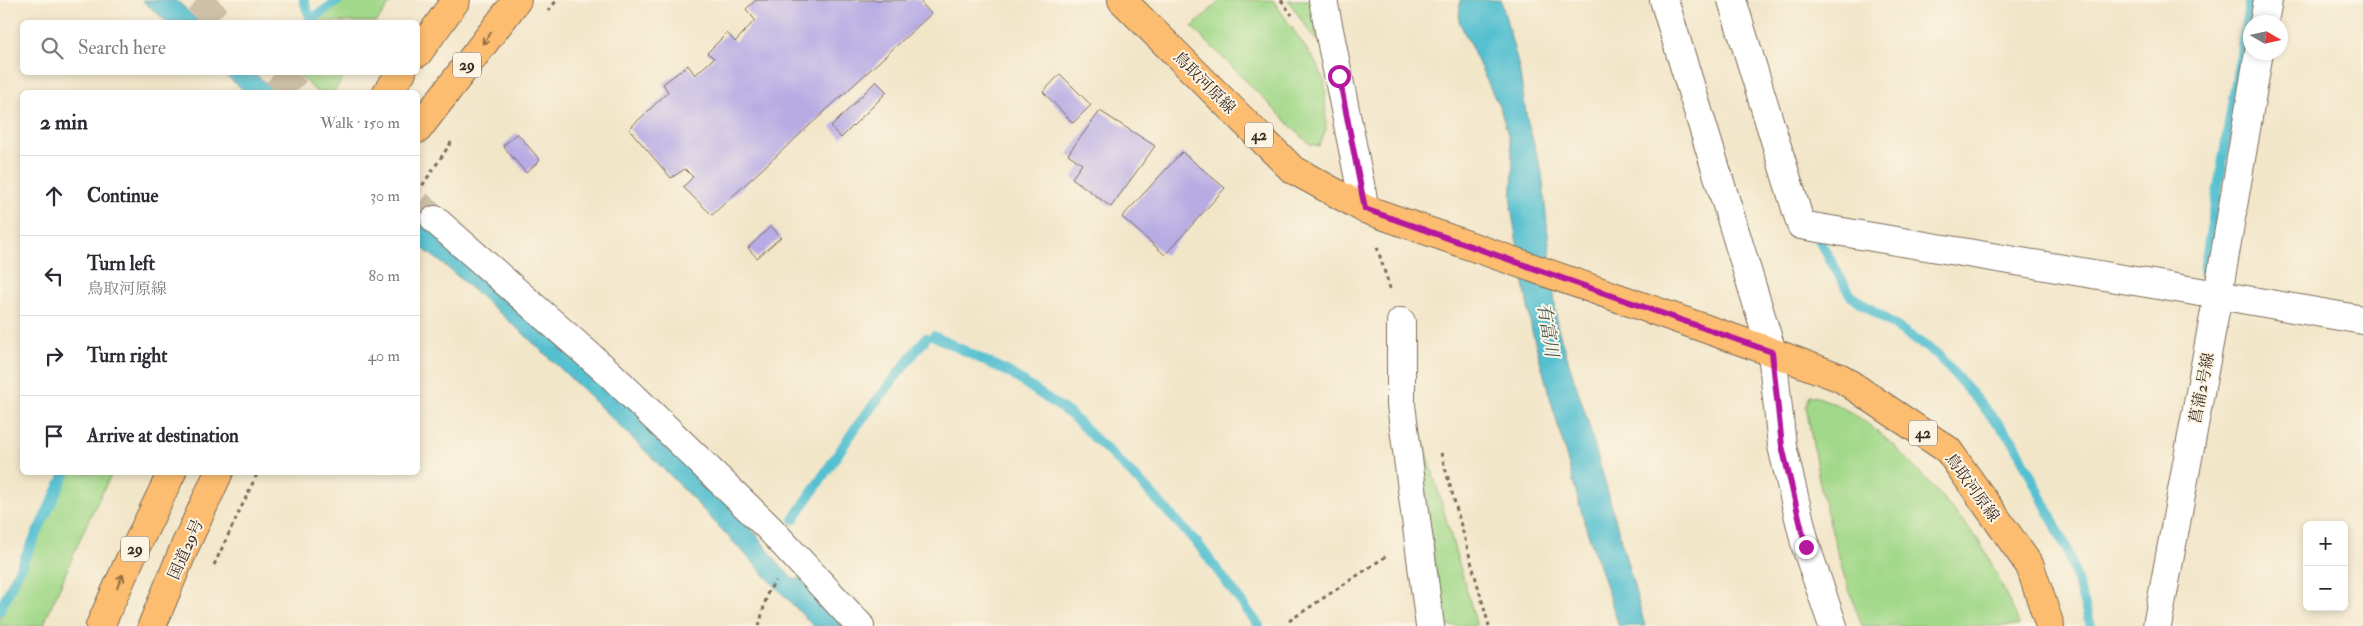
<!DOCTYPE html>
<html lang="en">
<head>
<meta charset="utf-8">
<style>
	body { margin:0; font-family:"IM FELL Double Pica","Noto Serif JP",serif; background:#f2f2f3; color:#2b2b33 }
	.controls { position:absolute; right:15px; bottom:15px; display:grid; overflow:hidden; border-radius:8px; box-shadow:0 2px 8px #0003 }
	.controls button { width:45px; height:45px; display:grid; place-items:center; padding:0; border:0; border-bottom:1px solid #e1e1e2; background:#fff; color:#2b2b33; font:25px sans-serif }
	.compass { position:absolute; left:2243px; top:15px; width:45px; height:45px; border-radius:50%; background:#fff; box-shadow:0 2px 8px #0003; rotate:99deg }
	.stop { position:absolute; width:15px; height:15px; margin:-11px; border:4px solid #b5179e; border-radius:50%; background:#fff }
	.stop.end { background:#b5179e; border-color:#fff; box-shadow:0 1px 5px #0008 }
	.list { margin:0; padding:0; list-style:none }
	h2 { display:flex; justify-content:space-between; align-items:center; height:65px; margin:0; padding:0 20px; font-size:21px }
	h2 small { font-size:16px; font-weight:400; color:#7c7c81 }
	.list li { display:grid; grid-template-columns:32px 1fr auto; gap:15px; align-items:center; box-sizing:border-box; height:80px; padding:0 20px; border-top:1px solid #e1e1e2 }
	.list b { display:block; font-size:19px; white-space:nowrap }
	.list p { margin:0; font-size:16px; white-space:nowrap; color:#7c7c81 }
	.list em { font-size:16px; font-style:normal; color:#7c7c81 }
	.icon { flex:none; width:28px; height:28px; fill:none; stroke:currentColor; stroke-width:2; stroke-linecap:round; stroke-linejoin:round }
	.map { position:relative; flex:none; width:2363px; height:626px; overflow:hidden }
	.search { position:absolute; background:#fff; box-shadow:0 2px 8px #0003; left:20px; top:20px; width:400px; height:55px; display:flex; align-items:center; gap:12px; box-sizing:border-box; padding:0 18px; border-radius:8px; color:#7c7c81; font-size:19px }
	.panel { position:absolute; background:#fff; box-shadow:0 2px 8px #0003; left:20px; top:90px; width:400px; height:385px; border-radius:8px }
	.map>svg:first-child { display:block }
	.green { fill:#a2d889; stroke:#6e8154 }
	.water { fill:#55c0d0; stroke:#487577 }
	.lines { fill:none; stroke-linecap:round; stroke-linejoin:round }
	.stream { stroke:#55c0d0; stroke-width:10 }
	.building { fill:#b7abe4 }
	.minor-tunnel { stroke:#cdc0a7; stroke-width:28; stroke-dasharray:28 14; stroke-linecap:butt }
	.minor-casing { stroke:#7b6c5a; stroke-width:30 }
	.primary-casing { stroke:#7b6c5a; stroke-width:30 }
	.trunk-casing { stroke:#7b6c5a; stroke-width:30 }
	.path { stroke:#7b6c5a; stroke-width:3; stroke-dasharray:4 4; stroke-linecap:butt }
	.minor { stroke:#fff; stroke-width:28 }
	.primary { stroke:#fcbd6f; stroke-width:28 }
	.trunk { stroke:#fcbd6f; stroke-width:28 }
	.oneway { stroke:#926c42 }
	.route { stroke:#b5179e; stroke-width:6 }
	.labels { text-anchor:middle; stroke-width:4; stroke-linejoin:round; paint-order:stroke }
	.shield { fill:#fcf5e5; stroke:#75675a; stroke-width:1 }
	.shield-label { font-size:15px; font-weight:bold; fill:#3b2a1e }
	.street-label { font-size:16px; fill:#3b2a1e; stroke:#fcf5e5 }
	.water-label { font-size:18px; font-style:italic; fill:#435753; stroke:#fcf5e5 }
</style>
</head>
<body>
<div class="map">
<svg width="2363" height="626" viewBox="0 0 2363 626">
	<rect width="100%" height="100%" fill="#fcf5e5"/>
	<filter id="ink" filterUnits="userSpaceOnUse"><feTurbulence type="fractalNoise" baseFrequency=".02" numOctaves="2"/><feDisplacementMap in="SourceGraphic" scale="10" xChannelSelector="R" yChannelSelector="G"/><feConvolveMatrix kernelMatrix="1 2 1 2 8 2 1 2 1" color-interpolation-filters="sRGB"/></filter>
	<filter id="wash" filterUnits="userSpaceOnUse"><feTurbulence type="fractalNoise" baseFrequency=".0096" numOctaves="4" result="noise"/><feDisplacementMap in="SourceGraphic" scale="20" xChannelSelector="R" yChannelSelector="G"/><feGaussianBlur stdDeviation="1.12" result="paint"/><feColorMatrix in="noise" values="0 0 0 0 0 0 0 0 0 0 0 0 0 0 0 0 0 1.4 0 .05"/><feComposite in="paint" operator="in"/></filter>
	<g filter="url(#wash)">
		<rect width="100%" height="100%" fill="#f2e6c9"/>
		<path class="green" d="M341,0H392L377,22H315Z
			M1221,0H1273L1316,63L1325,82L1326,129L1319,146L1310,144L1300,135L1192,27Z
			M1288,0H1311L1318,41L1313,37Z
			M296,73H343V78L334,92H317Z
			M1810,395C1866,408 1915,466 1951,508C1960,518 1970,529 1978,540C1993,562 2003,591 2016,615L2019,626H1862L1843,572L1821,490L1806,406Z
			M1415,411L1477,626H1443Z
			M69,473H112L87,523L43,626H0V617Z"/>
		<path class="water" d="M142,0H176L200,22H167Z
			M1460,0H1501L1519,68L1527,119L1542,173L1557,326L1588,422L1645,626H1619L1584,521L1532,331L1511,207L1513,170L1511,145L1501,111L1459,21Z
			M223,73H254L276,92H246Z
			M421,222L592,366L755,533L777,562L794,580L800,578L843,626H813L673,478L582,389L524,334L441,262L418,245V226Z"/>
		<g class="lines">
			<path class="stream" d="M304,0L310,18
				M312,22L316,16L339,0
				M1820,242L1851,296L1937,354L2014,442L2067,549L2091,626
				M2204,270L2250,0
				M934,336L1010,373L1070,414L1142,484L1198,544L1259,626
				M794,519L856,427L926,338
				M0,610L66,472"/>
		</g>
		<g id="blocks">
			<path class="building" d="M756,0H919L931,14L712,215L683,187L693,177L685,169L671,178L629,129L668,92L663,84L688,65L695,75L714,58L707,53L727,33L735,42L755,20L746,9Z
				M1060,74L1091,105L1073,123L1043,92Z
				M876,81L887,92L841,138L831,127Z
				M1100,111L1155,146L1111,207L1072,178L1082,164L1068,154Z
				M517,133L540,160L526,173L503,146Z
				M1182,152L1225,188L1165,255L1122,217Z
				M771,226L781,237L757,258L748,248Z"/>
		</g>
	</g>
	<g filter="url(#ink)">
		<use href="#blocks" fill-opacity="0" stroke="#7b6c5a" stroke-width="1"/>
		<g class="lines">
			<path class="minor-tunnel" d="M197,0L221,22
				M276,72L297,92
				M418,204L435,220"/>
			<g class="minor-casing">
				<path id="minor" d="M1323,0L1365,209
					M1664,0L1772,352L1782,446L1806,547L1833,626
					M1732,0L1801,225L2218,295L2259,52
					M2264,22L2268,0
					M435,220L609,373L769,528L860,626
					M1401,322V405L1430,626
					M2157,626L2218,295L2363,320"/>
			</g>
			<g class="primary-casing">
				<path id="primary" d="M1122,0L1292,169L1365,209L1772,352L1841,378L1948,450L2030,566L2050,626"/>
			</g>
			<g class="trunk-casing">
				<path id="trunk" d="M418,53L456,0
					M387,92L402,72
					M418,129L517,0
					M100,626L131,557L172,472
					M152,626L185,546L219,472"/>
			</g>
			<path class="path" d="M1281,0L1292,15
				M548,11L557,0
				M418,192L452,141
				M1377,247L1391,292
				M1441,453L1489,626
				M214,565L258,472
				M1289,621L1388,555
				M759,626L768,591L776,581"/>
			<use href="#minor" class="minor"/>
			<use href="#primary" class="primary"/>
			<use href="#trunk" class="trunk"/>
		</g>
		<defs><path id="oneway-shaft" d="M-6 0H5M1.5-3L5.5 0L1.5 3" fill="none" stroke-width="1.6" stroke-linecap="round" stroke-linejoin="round" transform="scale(1.25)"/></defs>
		<g class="oneway">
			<use href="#oneway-shaft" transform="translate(487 38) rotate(127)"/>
			<use href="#oneway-shaft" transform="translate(120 581) rotate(-66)"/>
		</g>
	</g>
	<g class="lines" filter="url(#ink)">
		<path class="route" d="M1339,76L1365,209L1772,352L1782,446L1806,547"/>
	</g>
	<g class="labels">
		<g class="shield">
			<rect x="453" y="52.5" width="28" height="25" rx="4"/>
			<rect x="1245" y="122.5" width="28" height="25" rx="4"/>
			<rect x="1909" y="420.5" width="28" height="25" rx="4"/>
			<rect x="121" y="536.5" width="28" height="25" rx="4"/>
		</g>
		<g class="shield-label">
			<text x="467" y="70">29</text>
			<text x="1259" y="140">42</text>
			<text x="1923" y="438">42</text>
			<text x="135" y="554">29</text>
		</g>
		<g class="street-label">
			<text transform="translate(1205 82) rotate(45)" y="6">鳥取河原線</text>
			<text transform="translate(2201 388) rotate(-79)" y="6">菖蒲2号線</text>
			<text transform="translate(1973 487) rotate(54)" y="6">鳥取河原線</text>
			<text transform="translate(185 549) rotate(-66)" y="6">国道29号</text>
		</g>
		<g class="water-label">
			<text transform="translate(1548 330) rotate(81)" y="6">有富川</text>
		</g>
	</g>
</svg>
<div class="controls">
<button>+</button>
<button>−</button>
</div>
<svg class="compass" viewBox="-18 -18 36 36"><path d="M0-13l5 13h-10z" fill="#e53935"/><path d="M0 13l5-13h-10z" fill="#7c7c81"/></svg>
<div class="stop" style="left:1339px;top:76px"></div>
<div class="stop end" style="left:1806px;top:547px"></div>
<div class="search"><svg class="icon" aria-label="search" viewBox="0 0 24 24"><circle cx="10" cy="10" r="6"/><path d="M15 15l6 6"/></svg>Search here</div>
<section class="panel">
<h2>2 min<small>Walk · 150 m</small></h2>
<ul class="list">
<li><svg class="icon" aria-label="ahead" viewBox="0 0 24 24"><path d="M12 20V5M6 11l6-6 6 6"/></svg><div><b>Continue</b></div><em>30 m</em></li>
<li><svg class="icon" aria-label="left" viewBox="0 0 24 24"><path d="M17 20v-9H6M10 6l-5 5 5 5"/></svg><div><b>Turn left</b><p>鳥取河原線</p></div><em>80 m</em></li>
<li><svg class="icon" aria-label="right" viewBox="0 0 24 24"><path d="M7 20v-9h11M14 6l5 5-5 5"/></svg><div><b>Turn right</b></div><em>40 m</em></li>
<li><svg class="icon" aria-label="arrive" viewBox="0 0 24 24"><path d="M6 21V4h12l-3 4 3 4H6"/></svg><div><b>Arrive at destination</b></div></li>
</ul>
</section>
</div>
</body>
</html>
